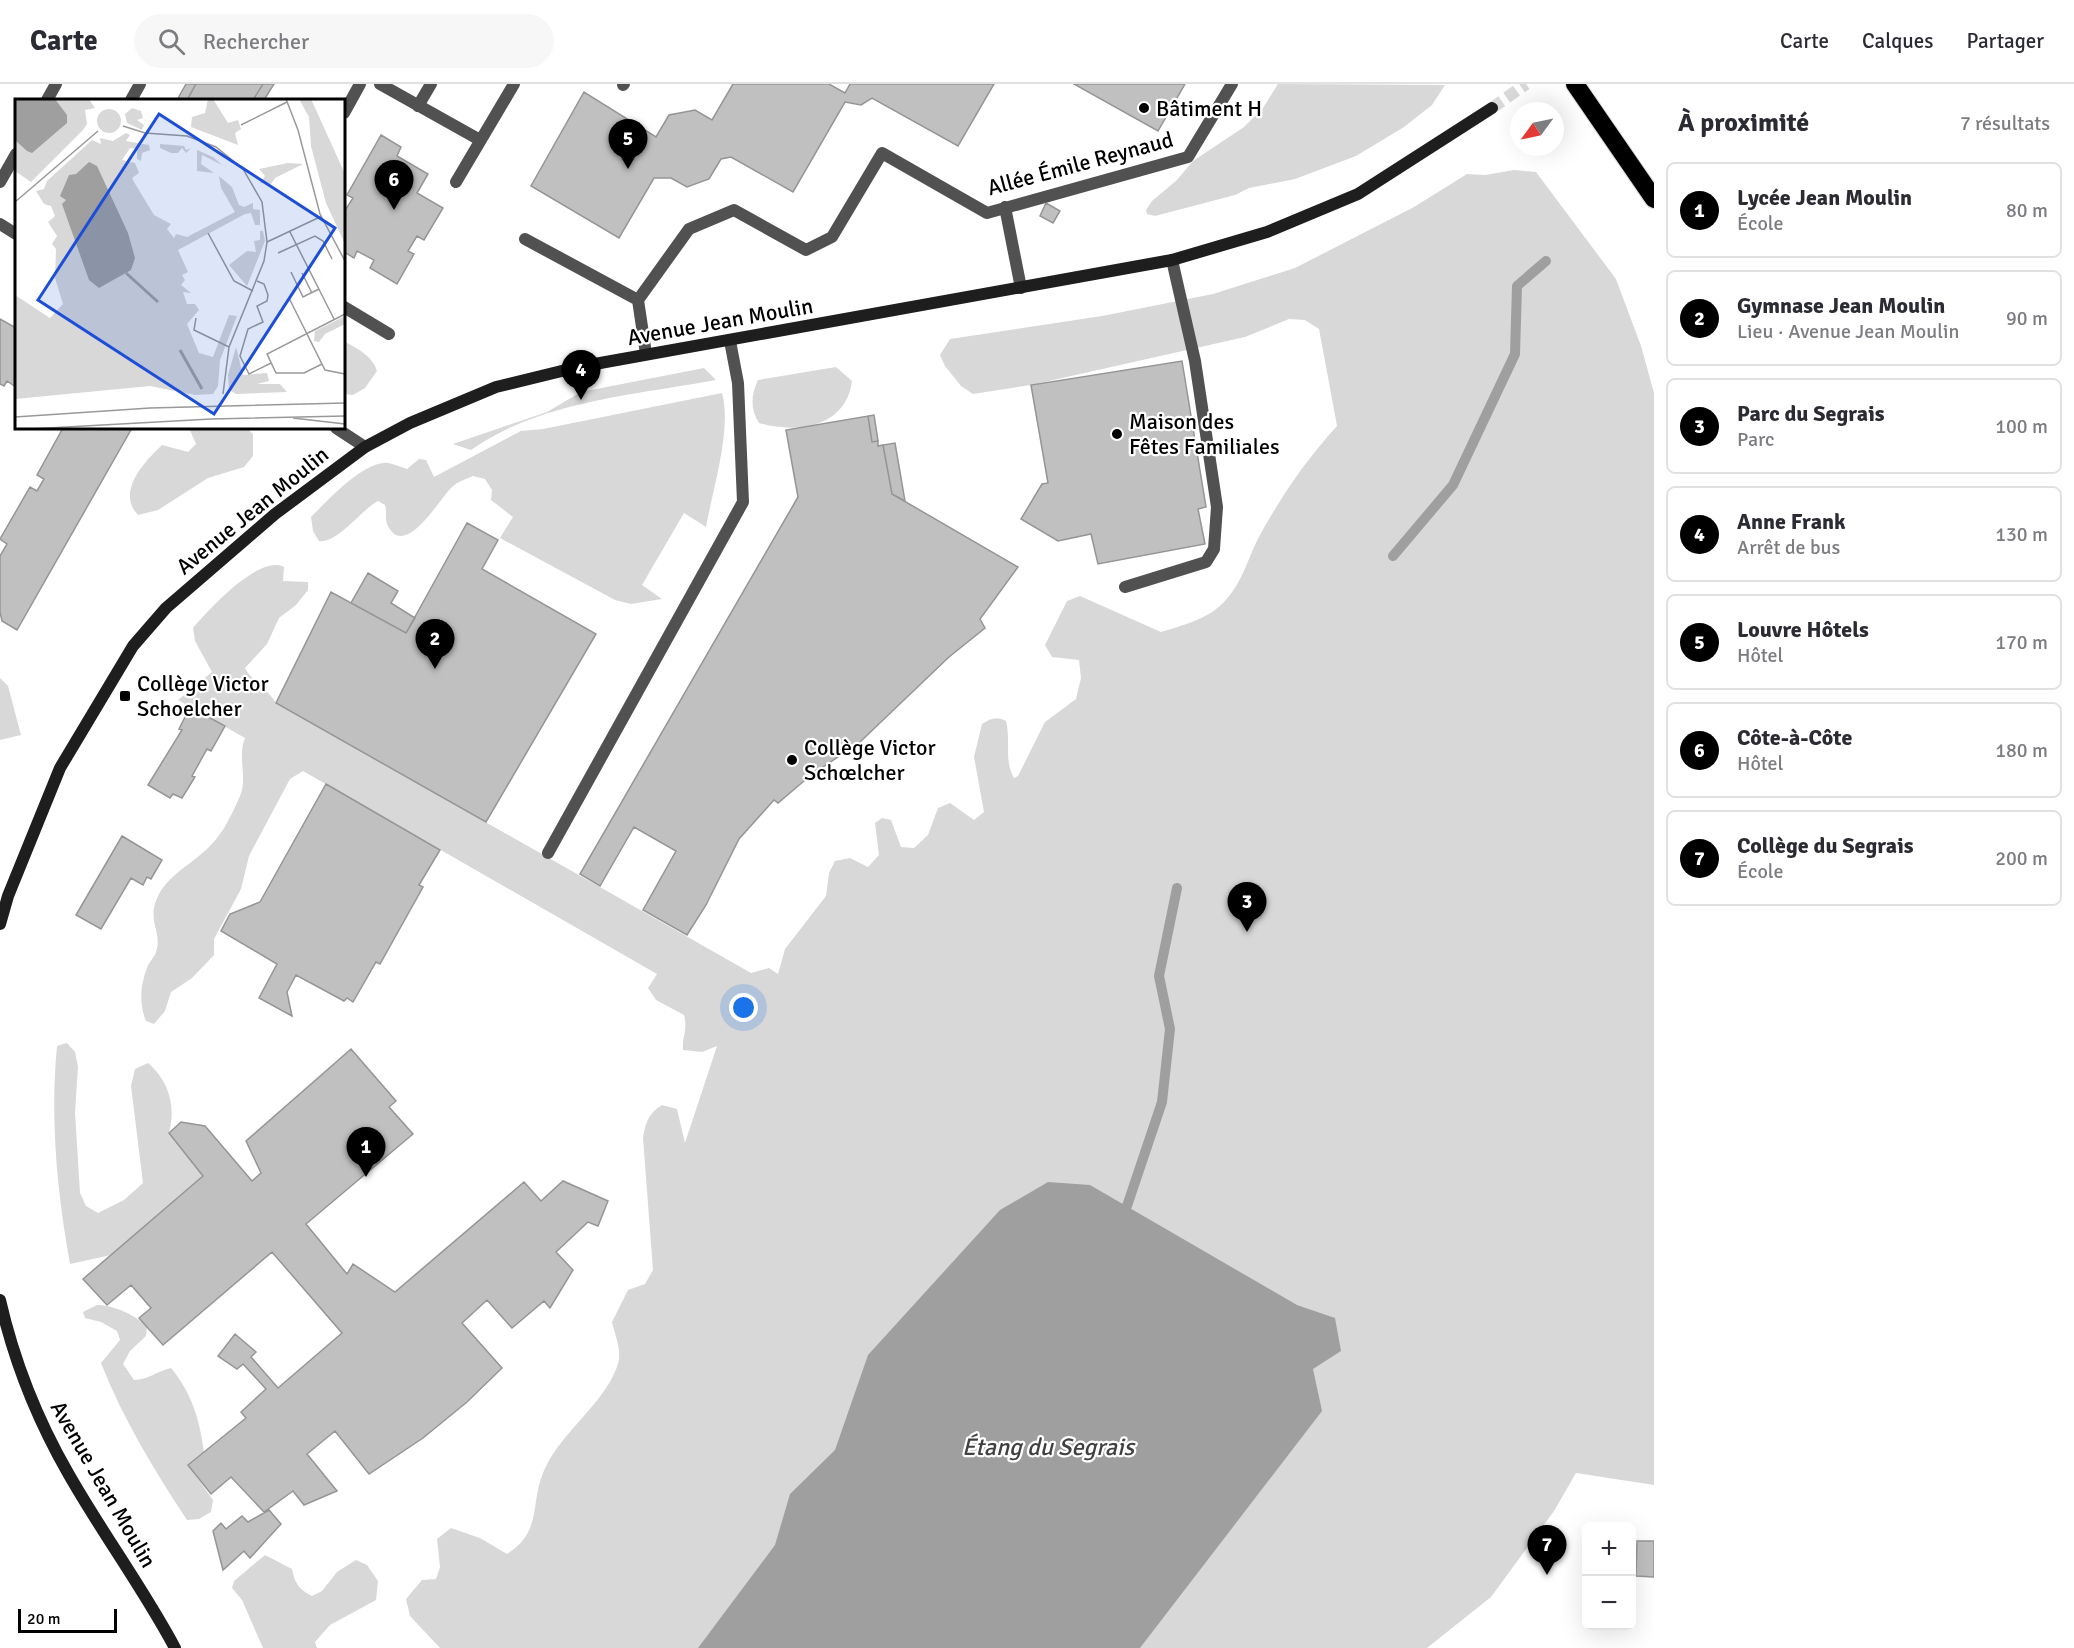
<!DOCTYPE html>
<html lang="fr">
<head>
<meta charset="utf-8">
<style>
	body { margin:0; font-family:Signika,sans-serif; background:#f7f7f7; color:#2b2b33 }
	.controls { position:absolute; right:18px; bottom:18px; display:grid; overflow:hidden; border-radius:9px; box-shadow:0 6px 24px #0002 }
	.controls button { width:54px; height:54px; display:grid; place-items:center; padding:0; border:0; border-bottom:2px solid #e1e1e2; background:#fff; color:#2b2b33; font:30px sans-serif }
	.compass { position:absolute; left:1510px; top:18px; width:54px; height:54px; border-radius:50%; background:#fff; box-shadow:0 6px 24px #0002; rotate:237deg }
	.scale { position:absolute; left:18px; bottom:15px; width:99px; box-sizing:border-box; padding-left:6px; border:3px solid #000; border-top:0; font-size:16px; line-height:21px; white-space:nowrap; color:#000; -webkit-text-stroke:4px #fff; paint-order:stroke }
	.you { position:absolute; left:744px; top:924px; width:21px; height:21px; margin:-15px; border:4px solid #fff; border-radius:50%; background:#1a73e8; box-shadow:0 0 0 9px #1a73e833 }
	.badge { display:grid; place-items:center; width:39px; height:39px; border-radius:50%; background:#000; color:#fff; font-size:20px; font-weight:700 }
	.pin { position:absolute; translate:-50% -50px; filter:drop-shadow(0 2px 3px #0008) }
	.pin::after { content:''; position:absolute; top:32px; width:21px; height:18px; background:inherit; clip-path:polygon(0 0,100% 0,50% 100%) }
	.list { margin:0; padding:0; list-style:none }
	h2 { display:flex; justify-content:space-between; align-items:center; height:78px; margin:0; padding:0 24px; font-size:26px }
	h2 small { font-size:20px; font-weight:400; color:#7c7c81 }
	.list li { display:grid; grid-template-columns:39px 1fr auto; gap:18px; align-items:center; box-sizing:border-box; height:96px; margin:0 12px 12px; padding:0 12px; border:2px solid #e1e1e2; border-radius:9px }
	.list b { display:block; font-size:22px; white-space:nowrap }
	.list p { margin:0; font-size:20px; white-space:nowrap; color:#7c7c81 }
	.list em { font-size:20px; font-style:normal; color:#7c7c81 }
	.icon { flex:none; width:33px; height:33px; fill:none; stroke:currentColor; stroke-width:2; stroke-linecap:round; stroke-linejoin:round }
	.map { position:relative; flex:none; width:1654px; height:1564px; overflow:hidden }
	header { display:flex; align-items:center; gap:36px; box-sizing:border-box; height:84px; padding:0 30px; background:#fff; border-bottom:2px solid #e1e1e2 }
	header strong { font-size:28px }
	nav { display:flex; gap:33px; margin-inline-start:auto; font-size:21px }
	.search { width:420px; height:54px; background:#f7f7f7; display:flex; align-items:center; gap:15px; box-sizing:border-box; padding:0 21px; border-radius:33px; color:#7c7c81; font-size:22px }
	main { display:flex }
	aside { flex:1; background:#fff }
	.map>svg:first-child { display:block }
	.green { fill:#d8d8d8 }
	.water { fill:#9f9f9f }
	.lines { fill:none; stroke-linecap:round; stroke-linejoin:round }
	.stream { stroke:#9f9f9f; stroke-width:10 }
	.building { fill:#c0c0c0; stroke:#959595; stroke-width:1.5 }
	.secondary-tunnel { stroke:#d9d9d9; stroke-width:12; stroke-dasharray:12 6; stroke-linecap:butt }
	.highway-casing { stroke:#dbdbdb; stroke-width:20 }
	.lane { stroke:#515151; stroke-width:12 }
	.street { stroke:#515151; stroke-width:12 }
	.secondary { stroke:#1e1e1e; stroke-width:12 }
	.highway { stroke:#000; stroke-width:18 }
	.poi-dot { fill:#000; stroke:#fff; stroke-width:2 }
	.labels { text-anchor:middle; stroke-width:4.5; stroke-linejoin:round; paint-order:stroke }
	.poi-label { font-size:22px; fill:#000; stroke:#fff; text-anchor:start }
	.street-label { font-size:22px; fill:#000; stroke:#fff }
	.water-label { font-size:24px; font-style:italic; fill:#404040; stroke:#fff }
	.inset-river { fill:none; stroke:#9f9f9f; stroke-width:3 }
	.inset-road { fill:none; stroke:#999; stroke-width:1.5 }
	.view { fill:#1d4ed8; fill-opacity:0.15; stroke:#1d4ed8; stroke-width:3 }
	.inset-edge { fill:none; stroke:#000; stroke-width:3 }
</style>
</head>
<body>
<header>
<strong>Carte</strong>
<div class="search"><svg class="icon" aria-label="search" viewBox="0 0 24 24"><circle cx="10" cy="10" r="6"/><path d="M15 15l6 6"/></svg>Rechercher</div>
<nav><a>Carte</a><a>Calques</a><a>Partager</a></nav>
</header>
<main>
<div class="map">
<svg width="1654" height="1564" viewBox="0 0 1654 1564">
	<rect width="100%" height="100%" fill="#fff"/>
	<path class="green" d="M1278,0L1445,1L1432,21L1404,43L1356,72L1295,95L1249,104L1235,111L1155,132L1147,130L1146,126L1152,117L1177,96L1193,77L1244,43L1263,24Z
		M1514,86L1536,88L1616,195L1641,262L1654,309V1401L1576,1389L1554,1427L1491,1513L1427,1564H440L410,1532L406,1515L422,1496L436,1495L440,1483L437,1455L451,1444L480,1454L507,1470C542,1448 530,1421 543,1389C559,1349 602,1323 617,1283C623,1267 615,1252 612,1238L628,1206L645,1200L653,1186L643,1054C646,1038 648,1030 662,1021L677,1025L685,1059L717,962L702,968L683,966C682,950 688,948 684,931L656,916L648,904L657,890L303,687L290,695L249,772L241,805L214,855V871L192,894L171,908L165,927L154,940L146,937C139,920 140,902 147,884C149,878 154,874 156,868C163,846 145,837 159,810C170,790 193,779 209,763C223,750 232,730 240,712C248,694 237,672 245,654L178,616L212,588L195,557L193,544C209,525 260,470 284,483L283,497L308,498V506L296,521L279,534L267,560L245,584C251,596 267,605 276,619L751,889L769,884L778,890L785,865L826,812L829,789L835,777L850,774L868,783L879,771L875,739L882,734L891,736L901,763L914,764L928,751L938,724L950,719L974,736L984,728L974,673L982,640C991,634 997,632 1006,637C1011,656 1004,678 1014,694L1018,692L1045,638L1076,615L1081,594L1079,576L1052,573L1045,561L1067,517L1080,512L1161,548C1183,541 1206,536 1223,519C1243,499 1247,475 1260,451C1282,411 1306,376 1337,342L1319,245L1305,236L1289,235L1245,253L1031,301L973,310L961,302L945,282L940,271L950,255L1102,232L1213,210L1295,184L1414,123L1467,90L1485,91Z
		M344,257C357,265 372,271 377,287L365,304L353,311L344,310Z
		M836,283L852,297C846,344 796,350 759,339C750,325 751,311 758,296Z
		M704,284L716,296C635,311 540,317 471,366L453,360L547,328L581,308Z
		M722,309C732,345 713,404 706,443L684,429L642,501L662,515L631,520L615,516L500,454L513,433L491,416L492,406L485,395L473,392C466,395 457,398 452,403C440,414 404,478 387,440C385,434 387,427 385,421L378,417C361,426 337,460 319,457L313,447L311,433C328,416 359,382 383,379C390,378 400,383 407,385L419,375L426,376L434,393L521,347L543,345Z
		M189,344H247L253,350V372L244,383L208,394L158,426L138,431C116,408 144,378 162,361L188,368L196,360Z
		M0,594L8,602L21,651L0,656Z
		M67,959L75,968L78,983L75,1028L80,1109L86,1122L98,1129L124,1116L143,1099L131,1002L135,985L148,979C169,997 176,1022 169,1049L203,1092L111,1171L70,1180C57,1107 50,1036 57,962Z
		M97,1221C113,1221 136,1231 147,1243L146,1252L130,1267L123,1280L134,1296C148,1296 157,1287 171,1284C192,1309 200,1337 204,1368L188,1381L213,1416L211,1428L199,1435L187,1436C154,1386 123,1335 101,1279L120,1256L117,1247L101,1238L85,1234L83,1228Z
		M265,1471L292,1485C295,1500 299,1505 312,1512L322,1507L337,1488L356,1476L367,1481L378,1497L376,1516L330,1541L315,1558L317,1564H263L242,1516L232,1504L234,1497Z"/>
	<path class="water" d="M1048,1098L1090,1101L1297,1221L1335,1234L1341,1267L1313,1285L1322,1327L1140,1564H698L775,1461L790,1410L835,1366L868,1271L1000,1126Z"/>
	<g class="lines">
		<path class="stream" d="M1393,472L1453,401L1515,270L1517,202L1546,177
			M1127,1122L1162,1018L1170,945L1159,892L1177,804"/>
	</g>
	<path class="building" d="M186,0H196L187,16H177Z
		M196,0H263L253,16H187Z
		M263,0H274L264,16H253Z
		M733,0H829L845,9L850,0H994L958,62L872,14L861,21L845,18L793,108L731,73L721,75L709,95L687,103L671,94H654L619,154L531,102L584,8L656,53L669,31L695,26L712,36Z
		M1074,0H1185L1158,47Z
		M381,51L401,63L397,72L428,90L417,109L443,124L424,156L417,152L408,167L414,170L397,200L370,184L374,176L357,167L354,174L344,168V128L353,114L347,111Z
		M1046,119L1060,127L1053,139L1040,132Z
		M0,235L16,244V303L7,297L4,302L0,300Z
		M1182,277L1206,423L1198,425L1205,460L1098,480L1091,450L1058,457L1021,435L1042,400L1048,399L1031,301Z
		M874,331L878,357L872,358L868,332Z
		M868,332L872,358L878,357V362L883,361L892,410L1018,483L980,535L985,544L949,573L859,659L811,691L778,719L774,716L739,755L706,821L687,851L643,826L676,767L634,743L600,802L580,790L798,413L786,346Z
		M63,344H132L17,546L2,537L0,528V472L7,460L0,455L30,403L37,407L44,395L37,391Z
		M895,359L905,417L892,410L883,361Z
		M467,439L498,456L482,485L596,550L486,738L276,619L331,508L406,549Z
		M368,489L398,507L391,519L415,534L406,549L351,519Z
		M190,623L225,642L211,667L207,665L192,692L195,693L182,714L173,710L170,714L148,701L182,646L179,645Z
		M326,700L440,766L419,801L423,803L380,880L376,878L353,918L347,914L344,917L296,891L287,908L292,932L259,914L277,880L221,847L230,830L260,818Z
		M122,752L162,776L151,795L147,793L143,801L131,794L101,845L76,831Z
		M351,965L396,1017L389,1023L413,1050L306,1140L347,1190L353,1180L395,1208L524,1098L541,1117L563,1097L608,1117L598,1142L588,1138L556,1168L573,1186L550,1224L544,1217L512,1244L487,1216L462,1239L502,1284L467,1318L423,1354L369,1390L335,1347L307,1370L337,1407L304,1421L293,1407L264,1428L231,1393L211,1410L188,1381L246,1334L241,1328L266,1305L243,1280L237,1285L218,1272L235,1250L256,1268L251,1273L278,1304L342,1249L272,1168L163,1261L139,1234L151,1224L131,1201L107,1221L83,1195L203,1092L169,1049L181,1038L205,1042L252,1097L261,1089L246,1057Z
		M269,1426L281,1440L250,1474L244,1467L223,1486L213,1447L221,1439L226,1445L242,1432L248,1438Z
		M1637,1457H1654V1493L1636,1492Z"/>
	<g class="lines">
		<path class="secondary-tunnel" d="M1492,24L1526,0"/>
		<g class="highway-casing">
			<path id="highway" d="M1575,0L1654,115"/>
		</g>
		<path class="lane" d="M380,0L480,56
			M623,1L624,0
			M131,16L140,0
			M418,22L431,0
			M344,29L360,0
			M456,98L514,0
			M1005,123L1021,204
			M525,155L638,216
			M344,223L389,250
			M646,270L638,216L689,145L734,126L806,166L832,153L882,69L987,129L1188,73L1232,0
			M1125,503L1206,478L1214,465L1217,423L1195,277L1172,176
			M548,769L743,418L738,299L730,257"/>
		<path class="street" d="M47,16L56,0
			M0,98L16,70
			M0,140L16,150
			M336,344L365,363"/>
		<path class="secondary" d="M0,840L8,812L60,684L133,562L166,524L275,430L365,363L410,339L496,303L578,283L1172,176L1267,148L1358,110L1492,24
			M0,1216C14,1277 37,1335 68,1389C102,1449 143,1504 175,1564"/>
		<use href="#highway" class="highway"/>
	</g>
	<g class="poi-dot">
		<circle cx="1144" cy="24" r="6"/>
		<circle cx="1117" cy="350" r="6"/>
		<rect x="119" y="606" width="12" height="12" rx="3"/>
		<circle cx="792" cy="676" r="6"/>
	</g>
	<g class="labels">
		<g class="poi-label">
			<text x="1156" y="32">Bâtiment H</text>
			<text x="1129" y="345">Maison des<tspan x="1129" dy="25">Fêtes Familiales</tspan></text>
			<text x="137" y="607">Collège Victor<tspan x="137" dy="25">Schoelcher</tspan></text>
			<text x="804" y="671">Collège Victor<tspan x="804" dy="25">Schœlcher</tspan></text>
		</g>
		<g class="street-label">
			<text transform="translate(1080 79) rotate(-15)" y="8">Allée Émile Reynaud</text>
			<text transform="translate(720 237) rotate(-10)" y="8">Avenue Jean Moulin</text>
			<text transform="translate(252 426) rotate(-39)" y="8">Avenue Jean Moulin</text>
			<text transform="translate(104 1400) rotate(60)" y="8">Avenue Jean Moulin</text>
		</g>
		<g class="water-label">
			<text x="1048" y="1371">Étang du Segrais</text>
		</g>
	</g>
	<g transform="translate(15 15)">
		<rect width="330" height="330" fill="#fff"/>
		<path d="M0,0H74L80,9L70,11L72,25L68,31L16,83L0,72ZM193,0H198L213,24L223,21L226,30L220,34L223,46L176,28L177,18L190,14ZM284,0H296L330,75V145L311,104L296,47L294,18ZM117,9L126,12L128,19L122,21L129,26L127,31L112,24L110,15ZM82 22a12 12 0 1 1 24 0a12 12 0 1 1-24 0ZM111,34L115,36L111,42L134,46L135,51L127,54L126,62L122,60V50L115,49L107,61L120,64L124,74L117,79L119,83L139,116L156,125L152,130L159,139L161,135L172,138L220,113L206,89L204,77L217,88L224,106L229,108L238,104V110L245,111V126H240L236,114L230,115L163,151L173,173L167,176L170,181L166,186L176,194L168,193L172,205H180L184,211L172,225L184,254L198,258L214,216L222,217L205,261L203,287L198,295L180,296L135,287L0,300V196L35,219L48,205L40,179L41,150L37,145L42,137L33,123L40,117L36,107L29,105L21,92L29,90L32,82L77,41L86,45L85,39L98,42ZM145,45L169,47L171,51L176,49L171,54L167,49L163,54H156L145,49ZM182,51L198,58L207,66L187,56L186,65L199,74L182,72ZM273,64L288,65L260,79L256,85L245,84L250,77L244,70ZM245,132H248L250,142L232,187L214,166L232,152L241,153L239,142L245,141ZM330,217V225L310,235L304,243L299,242L300,232ZM221,248L228,276L252,274L254,282L242,285H265L272,293L221,295L214,291L213,276Z" fill="#d8d8d8"/>
		<path d="M0,0H40L52,16V24L17,54L12,52L0,41ZM74,63L82,67L113,134L120,159L116,171L84,189L74,181L47,105L51,101L45,97L54,76L61,75Z" fill="#9f9f9f"/>
		<path class="inset-river" d="M111,174L143,203M165,251L187,290"/>
		<path class="inset-road" d="M271,0L283,31L305,115L330,162M226,26L272,3M108,27L130,34L172,37L201,48L228,70L247,103L252,143L249,162L214,248L208,295M0,103L83,32M275,133L319,220M193,134L219,182L238,192M252,143L307,117M263,154L300,137L308,142L317,160M276,173L288,198L304,190M287,174L297,194M242,182L249,185L253,196L252,202L242,207L248,223L233,230L225,257L234,275L256,264M274,199L310,271L330,275M181,219L179,231L214,248M307,265L289,274H261L252,255L330,215M0,318L135,309L330,304M278,319L330,325M15,330L196,320L330,317"/>
		<path class="view" d="M144,15L320,129L199,315L23,201Z"/>
		<rect width="330" height="330" class="inset-edge"/>
	</g>
</svg>
<div class="controls">
<button>+</button>
<button>−</button>
</div>
<svg class="compass" viewBox="-18 -18 36 36"><path d="M0-13l5 13h-10z" fill="#e53935"/><path d="M0 13l5-13h-10z" fill="#7c7c81"/></svg>
<div class="scale">20 m</div>
<div class="you"></div>
<div class="pin badge" style="left:366px;top:1093px">1</div>
<div class="pin badge" style="left:435px;top:585px">2</div>
<div class="pin badge" style="left:1247px;top:848px">3</div>
<div class="pin badge" style="left:581px;top:316px">4</div>
<div class="pin badge" style="left:628px;top:85px">5</div>
<div class="pin badge" style="left:394px;top:126px">6</div>
<div class="pin badge" style="left:1547px;top:1491px">7</div>
</div>
<aside>
<h2>À proximité<small>7 résultats</small></h2>
<ul class="list">
<li><span class="badge">1</span><div><b>Lycée Jean Moulin</b><p>École</p></div><em>80 m</em></li>
<li><span class="badge">2</span><div><b>Gymnase Jean Moulin</b><p>Lieu · Avenue Jean Moulin</p></div><em>90 m</em></li>
<li><span class="badge">3</span><div><b>Parc du Segrais</b><p>Parc</p></div><em>100 m</em></li>
<li><span class="badge">4</span><div><b>Anne Frank</b><p>Arrêt de bus</p></div><em>130 m</em></li>
<li><span class="badge">5</span><div><b>Louvre Hôtels</b><p>Hôtel</p></div><em>170 m</em></li>
<li><span class="badge">6</span><div><b>Côte-à-Côte</b><p>Hôtel</p></div><em>180 m</em></li>
<li><span class="badge">7</span><div><b>Collège du Segrais</b><p>École</p></div><em>200 m</em></li>
</ul>
</aside>
</main>
</body>
</html>
